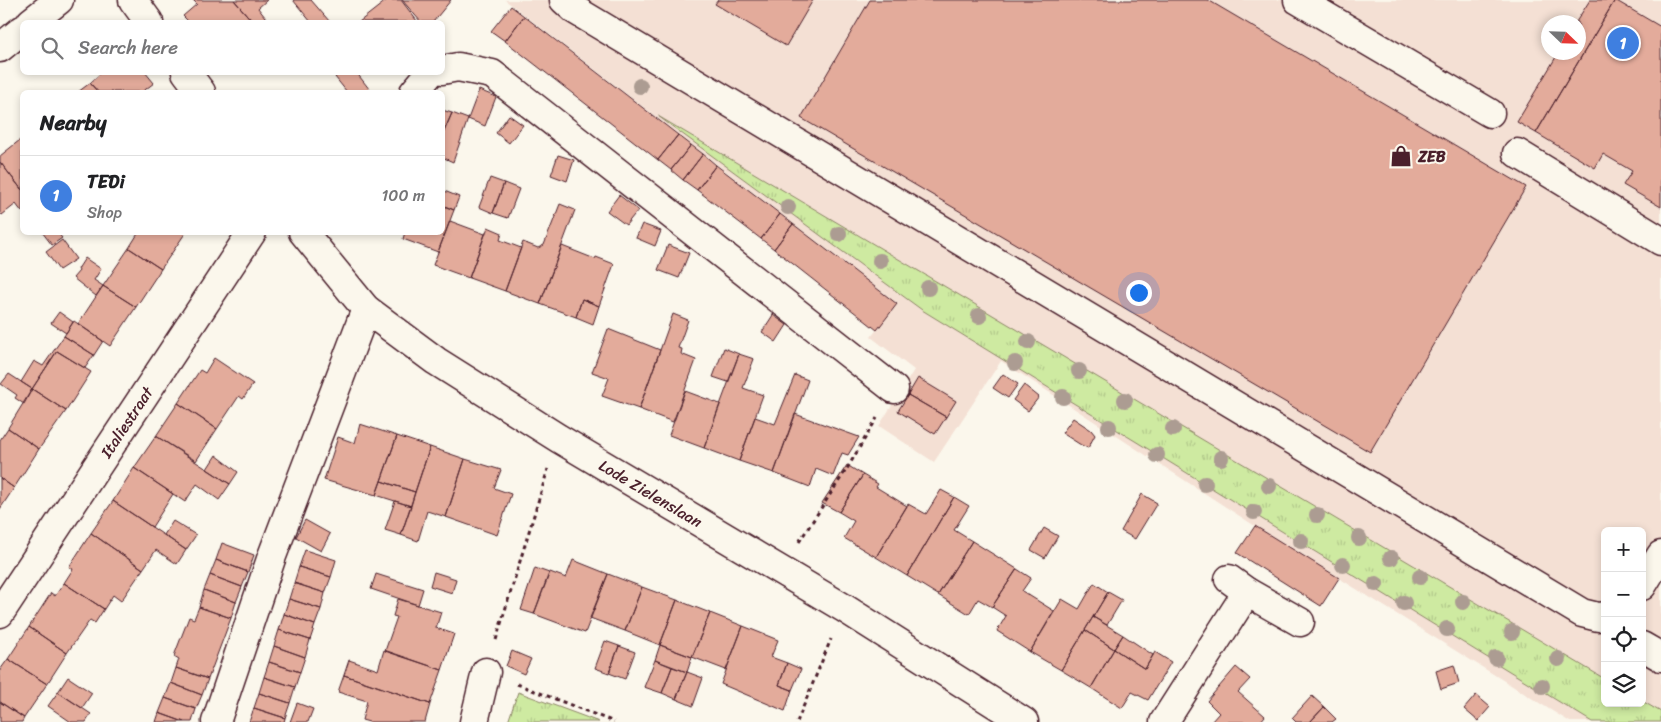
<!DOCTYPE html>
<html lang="en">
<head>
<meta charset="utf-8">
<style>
	body { margin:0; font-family:Sriracha,sans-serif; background:#f6f6f6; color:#202124 }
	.controls { position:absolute; right:15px; bottom:15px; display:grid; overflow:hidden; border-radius:8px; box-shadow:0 2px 8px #0003 }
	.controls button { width:45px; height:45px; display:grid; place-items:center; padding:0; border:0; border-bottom:1px solid #e0e0e0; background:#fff; color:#202124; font:25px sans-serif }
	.compass { position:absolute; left:1541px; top:15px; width:45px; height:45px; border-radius:50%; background:#fff; box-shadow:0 2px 8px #0003; rotate:113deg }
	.you { position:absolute; left:1138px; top:292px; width:18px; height:18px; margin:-12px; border:4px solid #fff; border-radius:50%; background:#1a73e8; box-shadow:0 0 0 8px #1a73e833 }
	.badge { display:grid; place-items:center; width:32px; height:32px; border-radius:50%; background:#4a1f2b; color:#fff; font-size:16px; font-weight:700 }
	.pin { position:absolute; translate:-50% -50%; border:2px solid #fff; box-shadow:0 1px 5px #0006 }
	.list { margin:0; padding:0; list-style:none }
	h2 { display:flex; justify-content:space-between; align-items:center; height:65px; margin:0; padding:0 20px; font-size:21px }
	h2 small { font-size:16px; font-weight:400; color:#757577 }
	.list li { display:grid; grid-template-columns:32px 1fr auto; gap:15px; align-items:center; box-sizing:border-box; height:80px; padding:0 20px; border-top:1px solid #e0e0e0 }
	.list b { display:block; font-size:19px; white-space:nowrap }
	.list p { margin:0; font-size:16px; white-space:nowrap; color:#757577 }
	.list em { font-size:16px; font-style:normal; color:#757577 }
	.icon { flex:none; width:28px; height:28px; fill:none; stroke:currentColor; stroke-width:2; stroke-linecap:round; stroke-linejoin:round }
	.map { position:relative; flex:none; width:1661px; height:722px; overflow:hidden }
	.search { position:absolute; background:#fff; box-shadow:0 2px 8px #0003; left:20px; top:20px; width:425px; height:55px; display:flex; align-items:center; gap:12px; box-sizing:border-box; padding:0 18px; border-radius:8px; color:#757577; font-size:19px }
	.panel { position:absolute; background:#fff; box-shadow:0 2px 8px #0003; left:20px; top:90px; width:425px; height:145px; border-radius:8px }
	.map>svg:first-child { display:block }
	.built { fill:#f4e0d4; fill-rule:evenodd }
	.grass { fill:url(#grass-tufts); stroke:#8c8466 }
	.building { fill:#e3ab9b; stroke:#4a1f2b }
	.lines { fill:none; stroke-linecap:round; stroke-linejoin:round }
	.minor-casing { stroke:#4a1f2b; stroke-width:31 }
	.path { stroke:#4a1f2b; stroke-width:3; stroke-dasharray:4 4; stroke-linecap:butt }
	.minor { stroke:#fbf7ec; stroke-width:28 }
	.tree { fill:#ac9c92 }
	.labels { text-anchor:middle; stroke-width:4; stroke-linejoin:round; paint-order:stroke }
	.poi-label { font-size:16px; font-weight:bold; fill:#4a1f2b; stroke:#fbf7ec; text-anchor:start }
	.street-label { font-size:16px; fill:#4a1f2b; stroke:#fbf7ec }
</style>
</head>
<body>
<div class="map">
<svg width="1661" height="722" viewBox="0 0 1661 722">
	<defs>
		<pattern id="grass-tufts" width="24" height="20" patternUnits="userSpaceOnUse" patternTransform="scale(1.25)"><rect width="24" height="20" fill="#ceeaa1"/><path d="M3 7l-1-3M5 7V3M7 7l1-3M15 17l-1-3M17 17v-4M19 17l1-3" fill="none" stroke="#b2c88b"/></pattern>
	</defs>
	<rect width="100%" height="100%" fill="#fbf7ec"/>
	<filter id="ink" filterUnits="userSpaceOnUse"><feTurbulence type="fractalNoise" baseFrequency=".02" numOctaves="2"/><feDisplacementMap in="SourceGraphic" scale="10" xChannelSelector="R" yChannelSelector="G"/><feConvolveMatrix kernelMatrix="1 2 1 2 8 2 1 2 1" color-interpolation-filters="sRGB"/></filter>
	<g filter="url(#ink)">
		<path class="built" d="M505,0H1661V722H1570L1255,526L1001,361L934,462L879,426L914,370L871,337L897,304ZM1548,22H1578V52H1548ZM1605,531H1642V703H1605Z"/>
		<path class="grass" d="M658,116L1605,679V703H1642V701L1661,712V722H1592L922,310Z
			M518,692L599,722H508Z"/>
		<path class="building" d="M193,0H234L253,22H189L183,16L197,4Z
			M234,0H267L258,8L269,22H253Z
			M293,0H311L330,22H311Z
			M387,0H401L417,21L415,22H359Z
			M402,0H451L433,22H421Z
			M718,0H813L786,46L715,4Z
			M870,0H1208L1526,187L1370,452L801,118Z
			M1590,0H1615L1536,133L1517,122L1559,52H1578V22H1576Z
			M1615,0L1661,27V207L1623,185L1632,171L1603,154L1595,168L1536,133Z
			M511,6L524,16L505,41L491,31Z
			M524,16L678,135L658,160L505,41Z
			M102,72H145L154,83L142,92H98L90,83Z
			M341,72H356L370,90L367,92H347L335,77Z
			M90,83L98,92H78Z
			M479,90L496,97L485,126L468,119Z
			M442,110L452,113L442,136Z
			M452,113L468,119L453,162L442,157V136Z
			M509,115L523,125L509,143L496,133Z
			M678,135L691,145L671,170L658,160Z
			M20,140L22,142V190L0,162V156Z
			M691,145L703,154L683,180L671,170Z
			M703,154L716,165L697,190L683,180Z
			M558,155L574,160L567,181L551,175Z
			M0,162L22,190V212L16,204L2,215L0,213Z
			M716,165L780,214L761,239L697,190Z
			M490,178L504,183L493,213L479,207Z
			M504,183L519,189L508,218L493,213Z
			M442,190L459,197L454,210L442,205Z
			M619,195L638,210L626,225L607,211Z
			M560,204L575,210L540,304L505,291L523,242L538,248L544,245Z
			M442,205L454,210L438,252L403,239L405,232H442Z
			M780,214L793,224L774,249L761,239Z
			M450,221L485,234L469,278L433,265Z
			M642,224L661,231L655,246L636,238Z
			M793,224L897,304L877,330L774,249Z
			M488,227L502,233L500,240L521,248L505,291L469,278Z
			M42,232H57L62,238L52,245Z
			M139,232H186L161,269L129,248Z
			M62,240L76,259L59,270L46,252Z
			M668,245L689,253L679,278L658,270Z
			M562,246L595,259L596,257L614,264L599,306L582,299L576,317L540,304Z
			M129,248L161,269L136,307L103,286Z
			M85,258L101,269L94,280L103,286L96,296L73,278L79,271L78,269Z
			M103,286L136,307L110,346L78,324Z
			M582,299L599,306L593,324L576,317Z
			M59,312L73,322L66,333L51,323Z
			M673,314L688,320L678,348L682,349L681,354L696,360L673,422L639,409Z
			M773,315L787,325L776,342L762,332Z
			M74,321L103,341L94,355L64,336Z
			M608,329L660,350L639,409L602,396L609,378L592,372Z
			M64,336L94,355L85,368L57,351L32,389L21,382L34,361L43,366Z
			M724,348L739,354L728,382L713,377Z
			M57,351L91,372L66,411L32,389Z
			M739,354L754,359L743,388L763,395L739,461L704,448Z
			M214,358L253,384L243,399L239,396L217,429L178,403L200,370L205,373Z
			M9,374L32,389L24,404L15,398L17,395L1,384Z
			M1003,374L1018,384L1008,398L993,388Z
			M795,375L808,380L774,473L739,461L755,417L775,424Z
			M918,378L956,401L946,417L908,395Z
			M1024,385L1039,397L1028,411L1013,400Z
			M32,389L66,411L39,449L8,428Z
			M685,391L720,404L704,448L669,435Z
			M908,395L946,417L935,434L898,411Z
			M178,403L217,429L196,461L156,436Z
			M795,414L859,437L848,455L842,453L833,476L816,469L810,487L774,473Z
			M1073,418L1091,430L1095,435L1088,448L1081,445L1062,433Z
			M360,424L397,436L376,495L324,480L338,437L355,443Z
			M8,428L39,449L14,488L0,478V440Z
			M156,436L230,484L219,500L197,484L185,502L134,468Z
			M397,436L430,447L415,492L381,481Z
			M430,447L465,459L446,517L427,511L418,541L401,535Z
			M216,455L238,472L230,484L207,469Z
			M465,459L501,470L494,488L511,494L497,535L446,517Z
			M847,465L863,475L839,512L822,503Z
			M134,468L173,494L152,527L113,501Z
			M863,475L878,484L876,487L907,506L876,557L844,538L854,521L839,512Z
			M0,478L14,488L0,509Z
			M381,481L415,492L411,506L376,495Z
			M941,490L954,497L907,576L876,557L908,504L926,514Z
			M1142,494L1157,503L1135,539L1121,531Z
			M954,497L969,506L954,530L972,541L938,595L907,576Z
			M113,501L186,550L177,564L156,550L143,569L91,533Z
			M395,501L411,506L401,535L385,530Z
			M305,520L330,534L321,551L296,537Z
			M173,521L196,535L186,550L164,535Z
			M1255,526L1339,578L1321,606L1237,553Z
			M1044,528L1058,536L1045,558L1031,550Z
			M91,533L143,569L121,601L113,595L104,609L64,583L73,569L69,567Z
			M972,541L1017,569L992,607L978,599L969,614L938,595Z
			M222,543L254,555L248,572L216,560Z
			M305,550L336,560L331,577L299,567Z
			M216,560L248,572L242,587L210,575Z
			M573,560L608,574L585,633L534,614L550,572L566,578Z
			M299,567L331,577L325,593L294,583Z
			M535,568L549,573L534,614L521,610Z
			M1017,569L1031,578L1022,591L1054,611L1030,652L997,631L1006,616L992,607Z
			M434,572L456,579L452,593L430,586Z
			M376,574L423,589L418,605L371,589Z
			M608,574L642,587L625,631L590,618Z
			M210,575L242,587L236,602L204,590Z
			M64,583L104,609L95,623L90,620L67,653L29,627L51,593L55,596Z
			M294,583L325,593L321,609L289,599Z
			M1094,583L1108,592L1061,670L1030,652L1062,599L1079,609Z
			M642,587L677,600L660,645L625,631Z
			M204,590L236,602L231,618L199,607Z
			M1108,592L1122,600L1107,625L1093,617Z
			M289,599L321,609L315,625L284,614Z
			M398,599L441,612L436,628L454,634L442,670L385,651L397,617L393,616Z
			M677,600L710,613L692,657L660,645Z
			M199,607L231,618L208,679L176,668L179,659L174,656L189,617L194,619Z
			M710,613L743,626L726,670L692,657Z
			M284,614L315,625L310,640L279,630Z
			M1093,617L1123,635L1114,649L1085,630Z
			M743,626L778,640L771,657L787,663L779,685L792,690L785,711L721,684Z
			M29,627L67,653L47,684L8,659Z
			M279,630L310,640L305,657L274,646Z
			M1085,630L1114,649L1091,688L1061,670Z
			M1123,635L1153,655L1145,669L1114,649Z
			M605,641L619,646L609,673L595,668Z
			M660,645L692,657L687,672L655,660Z
			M274,646L305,657L300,672L269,662Z
			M619,646L635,652L625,679L609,673Z
			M1114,649L1145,669L1155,652L1171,662L1148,700L1132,692L1122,708L1091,688Z
			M384,650L442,670L430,704L344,675L349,660L378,670Z
			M512,651L531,659L524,674L506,666Z
			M8,659L47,684L24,718L0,702V670Z
			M655,660L672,667L662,693L644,687Z
			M269,662L300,672L295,687L264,677Z
			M787,663L801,669L792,690L779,685Z
			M1454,665L1459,683L1441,689L1436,671Z
			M672,667L687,672L676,699L662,693Z
			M1236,667L1250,679L1238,692L1265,716L1260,722H1211L1219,713L1207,701Z
			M176,668L208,679L202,695L171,683Z
			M687,672L703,678L693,706L676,699Z
			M344,675L430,704L425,722H369L362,720L367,701L338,692Z
			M68,677L92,693L82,708L58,692Z
			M264,677L295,687L290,703L259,693Z
			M171,683L202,695L196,709L165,698Z
			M58,692L91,714L86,722H71L48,706Z
			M259,693L290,703L285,718L254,708Z
			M1476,695L1490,707L1478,721L1464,709Z
			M1312,696L1324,707L1310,722H1296L1292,718Z
			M165,698L196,709L192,722H184L159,713Z
			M0,702L24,718L22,722H0Z
			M297,703L313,709L308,722H290Z
			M1324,707L1336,719L1332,722H1310Z
			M254,708L285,718L284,722H249Z
			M159,713L184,722H156Z"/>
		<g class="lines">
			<g class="minor-casing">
				<g id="minor">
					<path d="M133,0L149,22"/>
					<path d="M564,0L575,10L1582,613L1598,617L1605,616"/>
					<path d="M1298,0L1490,113"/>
					<path d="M31,22L59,0"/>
					<path d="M0,48L22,30"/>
					<path d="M442,70L458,67L492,74L894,389"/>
					<path d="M186,72L201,92"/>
					<path d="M414,92L431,72"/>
					<path d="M1517,153L1661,241"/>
					<path id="s1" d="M303,232L366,309L436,361L558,438L844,608L1024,722"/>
					<path d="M1229,579L1247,592L1300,622"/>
					<path d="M1642,586L1661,555"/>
					<path id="s2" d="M0,613L252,232"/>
					<path d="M1642,646L1661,657"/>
					<path d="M216,722L272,556L366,309"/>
					<path d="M474,722L486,672"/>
					<path d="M1164,722L1247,592"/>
				</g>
			</g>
			<path class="path" d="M799,542L848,467L877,418
				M496,640L548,469
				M517,684L614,722
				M797,722L831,639"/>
			<use href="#minor" class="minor"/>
		</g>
		<g class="tree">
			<circle cx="640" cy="86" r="8"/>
			<circle cx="788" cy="207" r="8"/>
			<circle cx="839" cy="234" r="8"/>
			<circle cx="880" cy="261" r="8"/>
			<circle cx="928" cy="288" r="8"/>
			<circle cx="979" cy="316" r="8"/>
			<circle cx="1028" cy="342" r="8"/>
			<circle cx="1015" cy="363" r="8"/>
			<circle cx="1079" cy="371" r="8"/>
			<circle cx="1063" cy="397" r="8"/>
			<circle cx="1125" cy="400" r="8"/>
			<circle cx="1109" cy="427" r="8"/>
			<circle cx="1173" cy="429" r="8"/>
			<circle cx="1157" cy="455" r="8"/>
			<circle cx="1221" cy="458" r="8"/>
			<circle cx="1205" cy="484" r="8"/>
			<circle cx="1269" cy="486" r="8"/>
			<circle cx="1254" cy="512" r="8"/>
			<circle cx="1317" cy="515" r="8"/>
			<circle cx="1359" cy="538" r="8"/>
			<circle cx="1301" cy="541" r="8"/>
			<circle cx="1391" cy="558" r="8"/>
			<circle cx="1343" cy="565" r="8"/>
			<circle cx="1420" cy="577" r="8"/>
			<circle cx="1376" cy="584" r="8"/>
			<circle cx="1463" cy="602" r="8"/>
			<circle cx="1404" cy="603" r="8"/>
			<circle cx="1447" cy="629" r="8"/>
			<circle cx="1512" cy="632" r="8"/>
			<circle cx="1496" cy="658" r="8"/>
			<circle cx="1558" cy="659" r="8"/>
			<circle cx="1542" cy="686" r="8"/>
		</g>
	</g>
	<defs>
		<g id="shop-bare" transform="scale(1.725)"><path d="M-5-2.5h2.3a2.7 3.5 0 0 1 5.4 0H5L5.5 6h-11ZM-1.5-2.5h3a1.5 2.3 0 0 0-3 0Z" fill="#4a1f2b" stroke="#fbf7ec" stroke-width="2.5" paint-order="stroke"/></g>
	</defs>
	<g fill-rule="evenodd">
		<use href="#shop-bare" x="1401" y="156"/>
	</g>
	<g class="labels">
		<g class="poi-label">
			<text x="1418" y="162">ZEB</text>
		</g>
		<g class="street-label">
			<text dy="6" stroke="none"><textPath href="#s2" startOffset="229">Italiestraat</textPath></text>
			<text dy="6" stroke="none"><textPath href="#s1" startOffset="439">Lode Zielenslaan</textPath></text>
		</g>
	</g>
</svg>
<div class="controls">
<button>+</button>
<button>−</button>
<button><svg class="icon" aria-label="locate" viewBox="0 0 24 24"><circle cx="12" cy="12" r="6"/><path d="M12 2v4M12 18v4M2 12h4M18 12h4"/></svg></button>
<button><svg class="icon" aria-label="layers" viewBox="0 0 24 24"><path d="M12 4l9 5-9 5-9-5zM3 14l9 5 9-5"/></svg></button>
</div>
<svg class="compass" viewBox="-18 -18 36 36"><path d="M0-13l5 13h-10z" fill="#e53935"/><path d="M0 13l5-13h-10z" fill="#757577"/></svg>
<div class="you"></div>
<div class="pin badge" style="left:1623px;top:43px;background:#3f7fe0">1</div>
<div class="search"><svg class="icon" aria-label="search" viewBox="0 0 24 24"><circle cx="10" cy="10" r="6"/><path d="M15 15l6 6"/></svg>Search here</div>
<section class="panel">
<h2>Nearby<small></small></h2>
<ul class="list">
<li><span class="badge" style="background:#3f7fe0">1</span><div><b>TEDi</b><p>Shop</p></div><em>100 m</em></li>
</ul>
</section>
</div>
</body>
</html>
